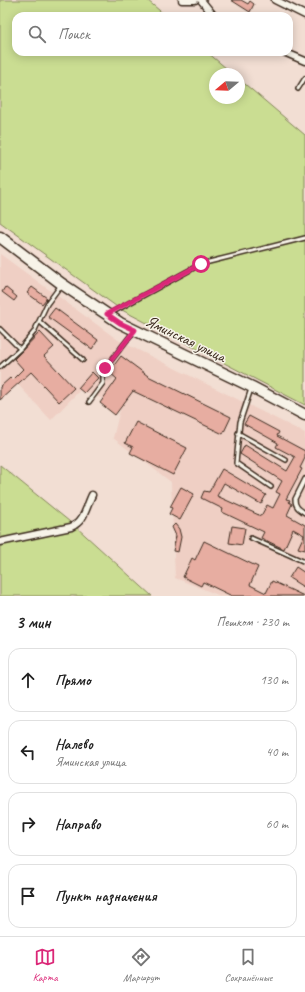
<!DOCTYPE html>
<html lang="ru">
<head>
<meta charset="utf-8">
<style>
	body { margin:0; font-family:Caveat,sans-serif; background:#f6f6f6; color:#222 }
	.compass { position:absolute; left:209px; top:68px; width:36px; height:36px; border-radius:50%; background:#fff; box-shadow:0 2px 10px #0003; rotate:251deg }
	.stop { position:absolute; width:12px; height:12px; margin:-9px; border:3px solid #db2777; border-radius:50%; background:#fff }
	.stop.end { background:#db2777; border-color:#fff; box-shadow:0 1px 4px #0008 }
	.list { margin:0; padding:0; list-style:none }
	h2 { display:flex; justify-content:space-between; align-items:center; height:52px; margin:0; padding:0 16px; font-size:17px }
	h2 small { font-size:13px; font-weight:400; color:#767676 }
	.list li { display:grid; grid-template-columns:26px 1fr auto; gap:12px; align-items:center; box-sizing:border-box; height:64px; margin:0 8px 8px; padding:0 8px; border:1px solid #e0e0e0; border-radius:12px }
	.list b { display:block; font-size:15px; white-space:nowrap }
	.list p { margin:0; font-size:13px; white-space:nowrap; color:#767676 }
	.list em { font-size:13px; font-style:normal; color:#767676 }
	.icon { flex:none; width:22px; height:22px; fill:none; stroke:currentColor; stroke-width:2; stroke-linecap:round; stroke-linejoin:round }
	.map { position:relative; flex:none; width:305px; height:596px; overflow:hidden }
	.search { position:absolute; background:#fff; box-shadow:0 2px 10px #0003; left:12px; right:12px; top:12px; height:44px; display:flex; align-items:center; gap:10px; box-sizing:border-box; padding:0 14px; border-radius:12px; color:#767676; font-size:15px }
	.sheet { height:340px; background:#fff }
	nav { display:flex; justify-content:space-around; align-items:center; box-sizing:border-box; height:56px; border-top:1px solid #e0e0e0; background:#fff; font-size:11px; color:#767676 }
	nav a { display:grid; justify-items:center; gap:2px }
	nav .on { color:#db2777 }
	.map>svg:first-child { display:block }
	.built { fill:#efcfc4 }
	.green { fill:#cadd92; stroke:#828458 }
	.building { fill:#e7ada1; stroke:#3b2a1e }
	.lines { fill:none; stroke-linecap:round; stroke-linejoin:round }
	.lane-casing { stroke:#3b2a1e; stroke-width:6 }
	.street-casing { stroke:#3b2a1e; stroke-width:9 }
	.primary-casing { stroke:#3b2a1e; stroke-width:13 }
	.lane { stroke:#f7f3e8; stroke-width:3 }
	.street { stroke:#f7f3e8; stroke-width:6 }
	.primary { stroke:#f7f3e8; stroke-width:10 }
	.route { stroke:#db2777; stroke-width:5 }
	.labels { text-anchor:middle; stroke-width:3; stroke-linejoin:round; paint-order:stroke }
	.street-label { font-size:16px; fill:#3b2a1e; stroke:#f7f3e8 }
</style>
</head>
<body>
<div class="map">
<svg width="305" height="596" viewBox="0 0 305 596">
	<rect width="100%" height="100%" fill="#f2ded3"/>
	<filter id="ink" filterUnits="userSpaceOnUse"><feTurbulence type="fractalNoise" baseFrequency=".025" numOctaves="2"/><feDisplacementMap in="SourceGraphic" scale="8" xChannelSelector="R" yChannelSelector="G"/><feConvolveMatrix kernelMatrix="1 2 1 2 8 2 1 2 1" color-interpolation-filters="sRGB"/></filter>
	<g filter="url(#ink)">
		<path class="built" d="M0,254L118,340L305,433V596H221L175,578L171,482L113,438L121,406L80,390L51,420L12,378L0,386Z"/>
		<path class="green" d="M0,0H147L166,16H16V52H207L233,74H215V98H239V79L305,135V405L120,309L0,222Z
			M0,465L75,526L152,596H0Z"/>
		<path class="building" d="M231,0H241L248,4L250,1L254,4L250,12Z
			M5,287L17,297L14,301L2,292Z
			M32,287L47,298L42,304L27,293Z
			M55,308L98,340L92,349L48,317Z
			M40,332L54,347L44,356L74,388L59,402L31,372L0,400V387L10,378L12,380L23,369L14,359Z
			M121,356L148,376L231,417L223,434L133,391L115,415L100,403L117,379L109,372Z
			M92,372L98,378L84,393L78,388Z
			M249,416L279,432L277,436L305,451V458L300,468L302,469L286,499L290,500L289,502L292,504L287,515L305,525V550L298,548L304,535L293,529L284,549L261,538L264,532L222,512L223,509L201,498L204,491L209,492L222,469L266,495L261,504L224,483L217,496L261,516L267,505L273,508L280,494L276,492L282,481L240,454L245,445L287,471L295,457L276,447L278,443L244,424Z
			M136,422L187,448L173,475L130,453L133,447L125,443Z
			M181,487L194,494L180,520L169,514L172,508L170,507Z
			M175,524L179,529L181,537L178,552L173,551L176,536L172,527Z
			M232,526L245,528L242,545L229,543Z
			M204,541L258,567L250,585L266,593L272,581L304,596H232L203,582L201,586L183,577L192,558L195,560Z
			M296,567L305,573V588L289,578Z"/>
		<g class="lines">
			<g class="lane-casing">
				<path id="lane" d="M298,89L305,78
					M109,314L201,264L305,238
					M40,322L83,360
					M0,329L20,349
					M0,367L20,349L34,332L47,304L61,285
					M251,389L240,422L236,463L271,487
					M89,402L103,383V371L134,331
					M238,433L286,460
					M305,479L295,499C295,507 299,509 305,513
					M251,538L305,562"/>
			</g>
			<g class="street-casing">
				<path id="street" d="M182,0H195
					M201,0L214,16
					M275,0L305,15
					M284,52L305,61
					M0,542L71,527C85,521 86,507 92,495"/>
			</g>
			<g class="primary-casing">
				<path id="primary" d="M0,237L62,284L120,323L252,387L305,415"/>
			</g>
			<use href="#lane" class="lane"/>
			<use href="#street" class="street"/>
			<use href="#primary" class="primary"/>
		</g>
	</g>
	<g class="lines" filter="url(#ink)">
		<path class="route" d="M105,368L135,330L120,323L107,314L201,264"/>
	</g>
	<g class="labels">
		<g class="street-label">
			<text transform="translate(186 338) rotate(26)" y="6">Яминская улица</text>
		</g>
	</g>
</svg>
<svg class="compass" viewBox="-18 -18 36 36"><path d="M0-13l5 13h-10z" fill="#e53935"/><path d="M0 13l5-13h-10z" fill="#767676"/></svg>
<div class="stop" style="left:201px;top:264px"></div>
<div class="stop end" style="left:105px;top:368px"></div>
<div class="search"><svg class="icon" aria-label="search" viewBox="0 0 24 24"><circle cx="10" cy="10" r="6"/><path d="M15 15l6 6"/></svg>Поиск</div>
</div>
<section class="sheet">
<h2>3 мин<small>Пешком · 230 m</small></h2>
<ul class="list">
<li><svg class="icon" aria-label="ahead" viewBox="0 0 24 24"><path d="M12 20V5M6 11l6-6 6 6"/></svg><div><b>Прямо</b></div><em>130 m</em></li>
<li><svg class="icon" aria-label="left" viewBox="0 0 24 24"><path d="M17 20v-9H6M10 6l-5 5 5 5"/></svg><div><b>Налево</b><p>Яминская улица</p></div><em>40 m</em></li>
<li><svg class="icon" aria-label="right" viewBox="0 0 24 24"><path d="M7 20v-9h11M14 6l5 5-5 5"/></svg><div><b>Направо</b></div><em>60 m</em></li>
<li><svg class="icon" aria-label="arrive" viewBox="0 0 24 24"><path d="M6 21V4h12l-3 4 3 4H6"/></svg><div><b>Пункт назначения</b></div></li>
</ul>
</section>
<nav>
<a class="on"><svg class="icon" aria-label="map" viewBox="0 0 24 24"><path d="M3 6l6-2 6 2 6-2v14l-6 2-6-2-6 2zM9 4v14M15 6v14"/></svg>Карта</a>
<a><svg class="icon" aria-label="directions" viewBox="0 0 24 24"><path d="M12 3l9 9-9 9-9-9zM9 14v-3h6M13 9l2 2-2 2"/></svg>Маршрут</a>
<a><svg class="icon" aria-label="saved" viewBox="0 0 24 24"><path d="M7 4h10v16l-5-4-5 4z"/></svg>Сохранённые</a>
</nav>
</body>
</html>
